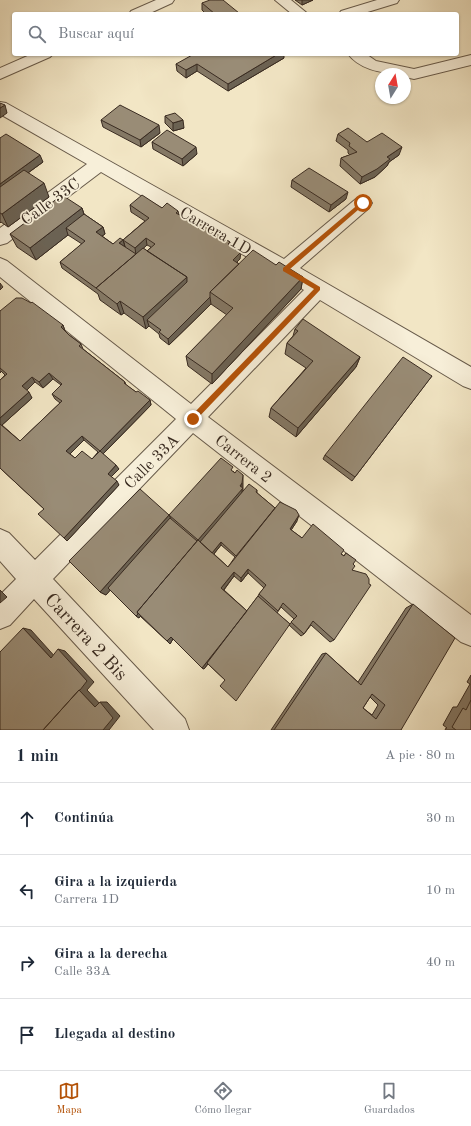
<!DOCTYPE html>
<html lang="es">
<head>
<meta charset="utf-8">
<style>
	body { margin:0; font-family:"Old Standard TT",serif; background:#f2f2f3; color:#1f2937 }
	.compass { position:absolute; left:375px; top:68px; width:36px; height:36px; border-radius:50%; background:#fff; box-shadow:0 1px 3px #0004; rotate:11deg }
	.stop { position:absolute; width:12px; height:12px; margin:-9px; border:3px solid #b45309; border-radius:50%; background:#fff }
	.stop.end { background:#b45309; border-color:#fff; box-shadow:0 1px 4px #0008 }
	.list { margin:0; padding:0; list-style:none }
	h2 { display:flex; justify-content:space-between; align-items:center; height:52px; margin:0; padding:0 16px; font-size:17px }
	h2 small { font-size:13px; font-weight:400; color:#747a83 }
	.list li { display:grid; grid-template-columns:26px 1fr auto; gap:12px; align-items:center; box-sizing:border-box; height:72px; padding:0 16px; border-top:1px solid #e0e1e3 }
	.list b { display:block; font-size:15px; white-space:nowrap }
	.list p { margin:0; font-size:13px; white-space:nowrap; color:#747a83 }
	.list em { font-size:13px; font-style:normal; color:#747a83 }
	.icon { flex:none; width:22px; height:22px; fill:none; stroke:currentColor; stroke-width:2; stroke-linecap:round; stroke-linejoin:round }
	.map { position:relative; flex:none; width:471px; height:730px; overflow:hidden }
	.search { position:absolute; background:#fff; box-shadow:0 1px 3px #0004; left:12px; right:12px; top:12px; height:44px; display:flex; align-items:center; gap:10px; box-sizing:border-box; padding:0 14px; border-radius:4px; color:#747a83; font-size:15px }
	.sheet { height:340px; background:#fff }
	nav { display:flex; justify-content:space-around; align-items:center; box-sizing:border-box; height:56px; border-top:1px solid #e0e1e3; background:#fff; font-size:11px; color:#747a83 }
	nav a { display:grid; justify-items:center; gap:2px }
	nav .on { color:#b45309 }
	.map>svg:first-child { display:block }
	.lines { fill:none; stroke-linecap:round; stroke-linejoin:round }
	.minor-casing { stroke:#675a4a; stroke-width:2 }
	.minor { fill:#f7efd9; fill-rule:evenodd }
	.wall { fill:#847865; stroke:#392b21; fill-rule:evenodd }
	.shaded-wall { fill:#6b6253; stroke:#392b21 }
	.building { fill:#998c76; stroke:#392b21; fill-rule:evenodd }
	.route { fill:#b45309 }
	.labels { text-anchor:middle; stroke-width:3.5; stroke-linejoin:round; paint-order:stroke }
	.street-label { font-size:16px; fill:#392b21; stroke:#f7efd9 }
	.near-street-label { font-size:19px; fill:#392b21; stroke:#f7efd9 }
</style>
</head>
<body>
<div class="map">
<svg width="471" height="730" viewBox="0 0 471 730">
	<rect width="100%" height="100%" fill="#f2e6c5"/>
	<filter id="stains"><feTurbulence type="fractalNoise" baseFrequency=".005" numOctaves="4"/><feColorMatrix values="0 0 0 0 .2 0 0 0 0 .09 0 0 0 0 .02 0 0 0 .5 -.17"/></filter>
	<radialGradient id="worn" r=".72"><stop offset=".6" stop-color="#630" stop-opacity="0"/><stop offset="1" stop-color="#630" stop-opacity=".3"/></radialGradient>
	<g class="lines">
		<g class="minor-casing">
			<path id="minor" d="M156,0H174L172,3L148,14H129L131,11Z
				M275,0H291L308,14H292Z
				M377,0H399L397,3L361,14H339L341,11Z
				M32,54H53L50,57L0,79V68Z
				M348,54H366L376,61L414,69L471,55V65L414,79L405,77V74C386,74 361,71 348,54Z
				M0,102L6,103L284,259L357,198L363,196L369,198L372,203L369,208L300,268L471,367V389L463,386L320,300L208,417L471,615V646L461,642L193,433L53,579L185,719L189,730H154L34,599L10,625L0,629V595L16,579L0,561V529L9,533L35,560L176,419L0,277V258L7,261L191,404L304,290L101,172L7,243L0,245V228L87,164L0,114Z"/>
		</g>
		<use href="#minor" class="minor"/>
	</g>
	<path class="wall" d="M295,0H313L302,5Z
		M202,3L239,13V14H206L202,10Z
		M284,58L228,91L197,71L186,78L177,71L176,64Z
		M165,116L184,128L173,131L165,123Z
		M101,120L160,133L141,147L103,127Z
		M338,134L367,142L399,155L389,162L387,166L375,177L360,184L340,166L341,158L350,155L348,153V150L336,141Z
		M0,138L43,162L28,173L49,197L8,227L1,222L0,223Z
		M152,142L197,154L183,166L153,149Z
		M292,180L346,199L329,212L291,187Z
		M130,205L162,208L178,211L179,215L230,242V246L240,259L237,262L239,264L276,265L303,277L301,289L212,384L188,366L186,356L227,315L211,304L169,345L160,338L159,334L149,326L146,329L124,313L121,315L100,300L98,294L62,268L60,262L82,244L68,235L36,260L17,247L10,234L82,208L84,214L103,227L105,234L102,236L113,244L123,240L125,247L123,240L145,221L131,212ZM147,245L151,247L147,251L143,248Z
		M0,311L63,325L65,331L69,335L81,344L83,349L125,382L126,385L136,392L150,400L151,405L103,454L119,469L111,477L119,485L67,541L44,509L0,468V380L5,375L1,371V372L0,373ZM53,379L61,385L52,394L55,399L60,403L20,441L2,425L32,398L26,390L35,382L43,388ZM84,440L98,452L92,459L75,458L70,454Z
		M295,329L360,357L356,367L296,437L269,417L271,408L306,368L285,354L287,343L293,336Z
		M432,376L428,381L352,481L323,459L325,455Z
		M233,471L235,473L243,475V492L257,490V493L275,508L297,521L291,530L302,538L341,554L344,556L346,553L353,564L352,570L334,640L330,642L311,625L304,634L301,636L289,625L225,680L208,664L204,669L202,668L173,639L170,644L167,641L140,616L139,618L136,616L110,590L106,595L100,592L169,515ZM221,545L235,557L228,567L214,554ZM248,573L264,588L259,594L258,596L247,611L224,590L234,576L241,582ZM281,607L294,619L290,624L277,613Z
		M413,604L401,730H271L322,654L326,653L358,682L406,608ZM370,697L378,705L372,715L363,708Z
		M471,675V730H445L446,728H447L443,725L453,707H457L470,684L467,682Z"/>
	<path class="shaded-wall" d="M302,0H313L302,5Z
		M278,54H284V58L228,91V84Z
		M197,64V71L186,78V70Z
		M5,105L7,113L0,118V108Z
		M183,120L184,128L173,131V123Z
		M159,125L160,133L141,147L140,140Z
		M196,147L197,154L183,166L182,159Z
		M402,147L399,155L389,162L387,166L375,177L360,184L362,177L387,157Z
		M40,155L43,162L0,193V184Z
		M44,183L49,197L8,227L2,214Z
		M348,192L346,199L329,212L331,205Z
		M82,208L86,221L66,228L68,235L36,260L30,248Z
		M103,227L105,234L98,239L96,232Z
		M146,238L147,245L136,255L135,248Z
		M123,240L125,247L119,243Z
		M241,252L240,259L233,266V260Z
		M187,277L188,289L147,320L149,326L146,329L143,317Z
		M303,277L301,289L212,384V374Z
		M0,283L3,287L0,290Z
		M210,297L211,304L169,345L168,339Z
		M120,301L124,313L121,315L117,304Z
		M63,325L65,331L64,333L61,327Z
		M360,357L356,367L296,437L298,428Z
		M49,373L53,379L43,388L39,382Z
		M32,377L35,382L25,392L22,386Z
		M29,392L32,398L1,426L0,424V418Z
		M150,400L151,405L102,455L100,451Z
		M82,436L84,440L69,455L66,451Z
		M116,465L119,469L110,478L108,474Z
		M117,481L119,485L67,541L64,538Z
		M242,483V495L201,545L198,540Z
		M169,515L172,521L106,595L100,592Z
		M299,515L297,521L288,535L290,529Z
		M221,542V545L212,556L211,554Z
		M200,546L139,618L136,616Z
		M248,569V573L241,582V578Z
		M234,572V576L222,592L221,588Z
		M0,590L7,597L0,603Z
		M246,614L204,669L202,668Z
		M23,628L31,630L58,660L51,658Z
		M171,637L173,639L170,644L167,641Z
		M58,649L65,651L94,682L87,690L103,707H95L79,690Z
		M100,702H107L120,716L109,730H103Z"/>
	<path class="building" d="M210,0H223L239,13L237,14H215L202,3Z
		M194,54H278L228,84L197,64L186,70L176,64Z
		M0,103L5,105L0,108Z
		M120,105L159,125L140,140L101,120Z
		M175,113L183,120L173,123L165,116Z
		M348,128L367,142L382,133L402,147L387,157L390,159L377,169L362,177L341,158L357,152L349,146L350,143L338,134Z
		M167,130L196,147L182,159L152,142Z
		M6,134L40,155L0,184V138Z
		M309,168L348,192L331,205L292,180Z
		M24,170L44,183L2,214L0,213V187Z
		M62,195L82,208L30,248L10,234Z
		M142,195L162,208L167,203L178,211L176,213L185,218L187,216L230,242L228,244L241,252L233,260L239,264L210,292V297L168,339L159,332L161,330L147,320L187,282V277L147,251L155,244L146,238L135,248L123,240L149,218L130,205Z
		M84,214L103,227L96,232L113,244L120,238L123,240L119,243L136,254L96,288L60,262L85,241L66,228Z
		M143,248L187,277L143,317L120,301L117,304L96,288Z
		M253,250L276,265L279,262L303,277L212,374L186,356L233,308L210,292Z
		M16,298H22L31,303L32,302L63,325L61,327L69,335L81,344L79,346L125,382L124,383L136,392L138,391L150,400L100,451L116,465L108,474L117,481L64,538L38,514L44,509L0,468V424L20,441L62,401L52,394L62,384L49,373L39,382L32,377L22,386L29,392L0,418V380L7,374L0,368V311ZM82,436L100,451L92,459L82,451L75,458L66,451Z
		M303,319L360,357L298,428L271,408L313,361L287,343L298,331L295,329Z
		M403,357L432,376L355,477L325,455Z
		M221,458L233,467L231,470L235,473L237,470L243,475L242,483L240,486L243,488L198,540L228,567L280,502L296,510L299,515L290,529L302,538L313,524L344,550L341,554L344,556L346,553L356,560L353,564L355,566L352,570L366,574L369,579V584L371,585L334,640L313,621L304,634L291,622L297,616L283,603L278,611L259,594L266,585L248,569L241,578L234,572L221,588L247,611L202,668L171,637L167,641L137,612L198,540L169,515Z
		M249,484L257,490L256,492L275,508L236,556L221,542L212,553L200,542Z
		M140,489L169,515L100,592L69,561Z
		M170,518L197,541L137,612L138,614L136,616L108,588Z
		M258,596L290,624L236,701L220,686L225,680L207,663Z
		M413,604L455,638L401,730H274L326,653L361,685ZM372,694L385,705L376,719L363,708Z
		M23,628L51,658L58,649L87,681L80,690H79L43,730H0V652Z
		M79,690L95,707L100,702L113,718L103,730H43Z
		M471,700V730H456L452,727L463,708L466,710Z"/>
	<path class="route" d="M361,202L366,203L290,269L320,287V290L195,421H191V416L314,289L283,271V268Z"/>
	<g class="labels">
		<g class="street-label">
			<text transform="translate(50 201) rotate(-36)" y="6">Calle 33C</text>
			<text transform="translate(216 230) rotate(30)" y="6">Carrera 1D</text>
			<text transform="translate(244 458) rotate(38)" y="6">Carrera 2</text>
			<text transform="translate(151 461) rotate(-45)" y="6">Calle 33A</text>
		</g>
		<g class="near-street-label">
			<text transform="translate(87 636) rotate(47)" y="7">Carrera 2 Bis</text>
		</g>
	</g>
	<rect width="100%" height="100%" filter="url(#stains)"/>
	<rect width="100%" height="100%" fill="url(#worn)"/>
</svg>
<svg class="compass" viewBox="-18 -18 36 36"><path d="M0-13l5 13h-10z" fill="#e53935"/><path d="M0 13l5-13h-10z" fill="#747a83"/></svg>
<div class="stop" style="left:363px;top:203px"></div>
<div class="stop end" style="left:193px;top:419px"></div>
<div class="search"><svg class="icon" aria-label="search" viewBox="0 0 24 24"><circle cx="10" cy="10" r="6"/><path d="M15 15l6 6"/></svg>Buscar aquí</div>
</div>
<section class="sheet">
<h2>1 min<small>A pie · 80 m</small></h2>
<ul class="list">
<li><svg class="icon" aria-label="ahead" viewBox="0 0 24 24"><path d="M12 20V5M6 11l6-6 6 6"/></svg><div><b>Continúa</b></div><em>30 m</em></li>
<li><svg class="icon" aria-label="left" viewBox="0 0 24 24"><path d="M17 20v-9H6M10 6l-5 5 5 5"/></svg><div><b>Gira a la izquierda</b><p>Carrera 1D</p></div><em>10 m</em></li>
<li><svg class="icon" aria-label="right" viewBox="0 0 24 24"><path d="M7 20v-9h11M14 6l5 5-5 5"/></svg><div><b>Gira a la derecha</b><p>Calle 33A</p></div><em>40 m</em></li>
<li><svg class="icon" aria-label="arrive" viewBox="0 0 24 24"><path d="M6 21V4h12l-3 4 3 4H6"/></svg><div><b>Llegada al destino</b></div></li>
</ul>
</section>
<nav>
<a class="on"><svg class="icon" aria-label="map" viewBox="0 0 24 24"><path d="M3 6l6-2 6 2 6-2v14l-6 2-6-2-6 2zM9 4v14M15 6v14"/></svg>Mapa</a>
<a><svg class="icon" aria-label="directions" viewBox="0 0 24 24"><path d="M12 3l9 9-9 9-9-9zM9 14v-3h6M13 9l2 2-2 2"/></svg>Cómo llegar</a>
<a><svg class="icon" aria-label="saved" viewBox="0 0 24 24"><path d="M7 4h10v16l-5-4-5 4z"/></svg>Guardados</a>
</nav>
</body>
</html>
